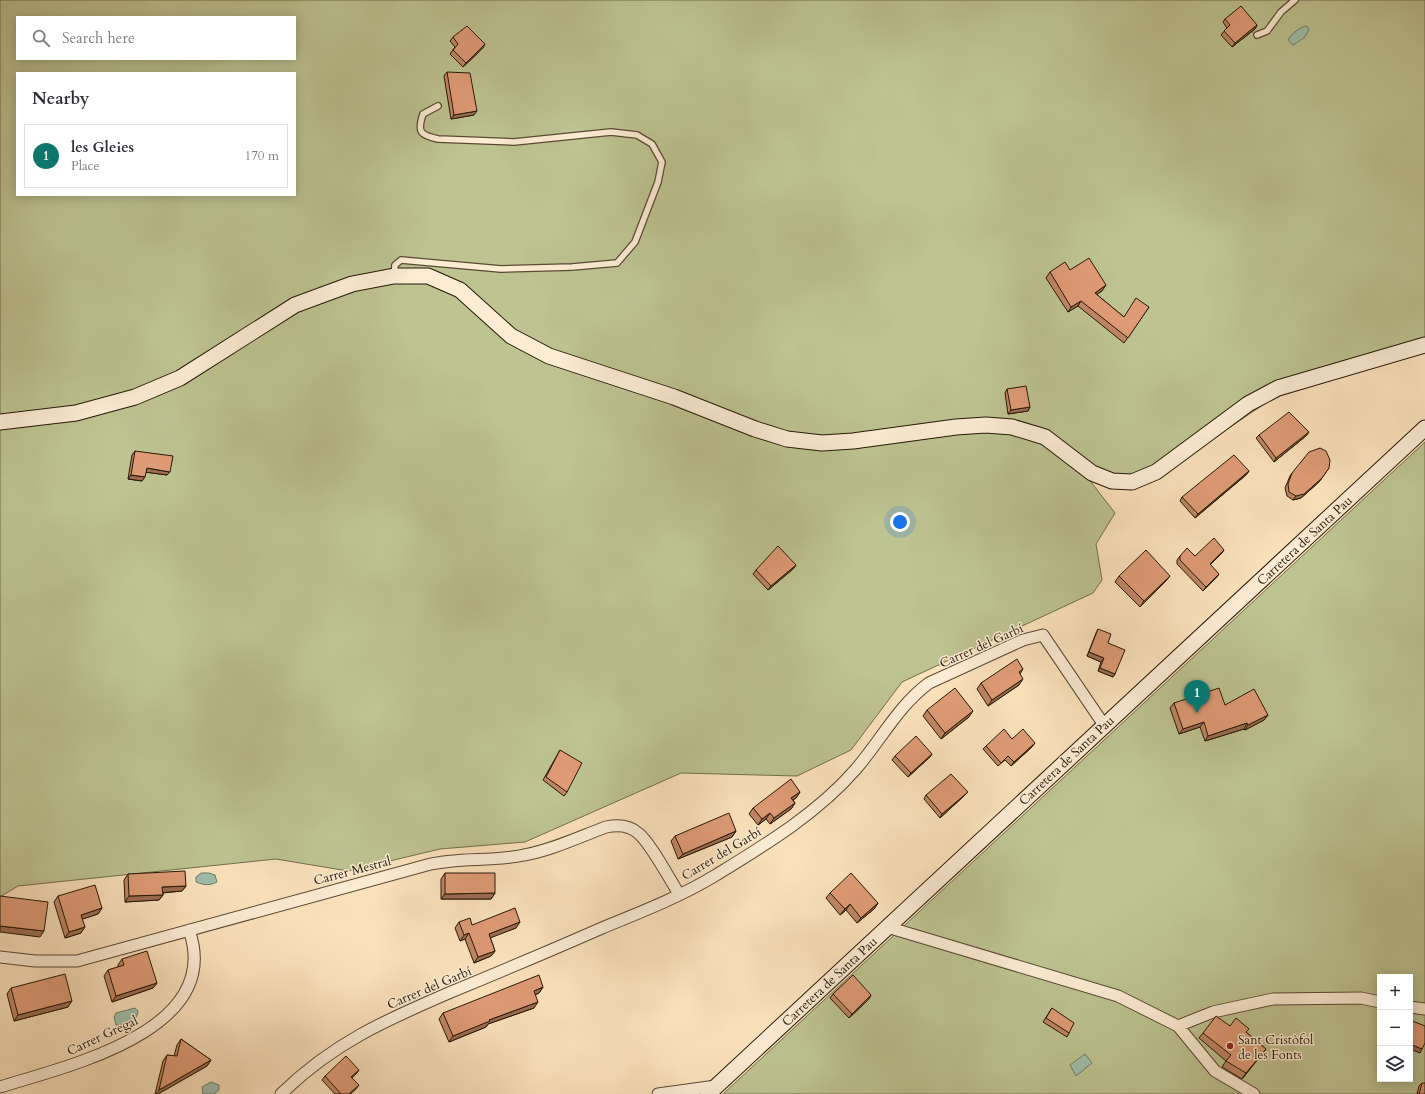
<!DOCTYPE html>
<html lang="en">
<head>
<meta charset="utf-8">
<style>
	body { margin:0; font-family:Cardo,serif; background:#f7f7f7; color:#2b2b33 }
	.controls { position:absolute; right:12px; bottom:12px; display:grid; overflow:hidden; border-radius:0px; box-shadow:0 2px 10px #0003 }
	.controls button { width:36px; height:36px; display:grid; place-items:center; padding:0; border:0; border-bottom:1px solid #e1e1e2; background:#fff; color:#2b2b33; font:20px sans-serif }
	.you { position:absolute; left:900px; top:522px; width:14px; height:14px; margin:-10px; border:3px solid #fff; border-radius:50%; background:#1a73e8; box-shadow:0 0 0 6px #1a73e833 }
	.badge { display:grid; place-items:center; width:26px; height:26px; border-radius:50%; background:#0f766e; color:#fff; font-size:13px; font-weight:700 }
	.pin { position:absolute; translate:-50% -33px; filter:drop-shadow(0 1px 2px #0008) }
	.pin::after { content:''; position:absolute; top:21px; width:14px; height:12px; background:inherit; clip-path:polygon(0 0,100% 0,50% 100%) }
	.list { margin:0; padding:0; list-style:none }
	h2 { display:flex; justify-content:space-between; align-items:center; height:52px; margin:0; padding:0 16px; font-size:17px }
	h2 small { font-size:13px; font-weight:400; color:#7c7c81 }
	.list li { display:grid; grid-template-columns:26px 1fr auto; gap:12px; align-items:center; box-sizing:border-box; height:64px; margin:0 8px 8px; padding:0 8px; border:1px solid #e1e1e2; border-radius:0px }
	.list b { display:block; font-size:15px; white-space:nowrap }
	.list p { margin:0; font-size:13px; white-space:nowrap; color:#7c7c81 }
	.list em { font-size:13px; font-style:normal; color:#7c7c81 }
	.icon { flex:none; width:22px; height:22px; fill:none; stroke:currentColor; stroke-width:2; stroke-linecap:round; stroke-linejoin:round }
	.map { position:relative; flex:none; width:1425px; height:1094px; overflow:hidden }
	.search { position:absolute; background:#fff; box-shadow:0 2px 10px #0003; left:16px; top:16px; width:280px; height:44px; display:flex; align-items:center; gap:10px; box-sizing:border-box; padding:0 14px; border-radius:0px; color:#7c7c81; font-size:15px }
	.panel { position:absolute; background:#fff; box-shadow:0 2px 10px #0003; left:16px; top:72px; width:280px; height:124px; border-radius:0px }
	.map>svg:first-child { display:block }
	.green { fill:#bec392; stroke:#726e4c; fill-rule:evenodd }
	.water { fill:#a0bfac; stroke:#6f7c6a }
	.lines { fill:none; stroke-linecap:round; stroke-linejoin:round }
	.lane-casing { stroke:#5a4a34; stroke-width:8 }
	.street-casing { stroke:#5a4a34; stroke-width:13 }
	.secondary-casing { stroke:#251806; stroke-width:17 }
	.lane { stroke:#fcecd4; stroke-width:5.5 }
	.street { stroke:#fcecd4; stroke-width:11 }
	.secondary { stroke:#fcecd4; stroke-width:15 }
	.wall { fill:#c08565; stroke:#251806 }
	.shaded-wall { fill:#9c6c53; stroke:#251806 }
	.building { fill:#df9b76; stroke:#251806 }
	.poi-dot { fill:#8f2418; stroke:#fcecd4; stroke-width:1.5 }
	.labels { text-anchor:middle; stroke-width:3; stroke-linejoin:round; paint-order:stroke }
	.street-label { font-size:13px; fill:#251806; stroke:#fcecd4 }
	.poi-label { font-size:13px; fill:#251806; stroke:#fcecd4; text-anchor:start }
</style>
</head>
<body>
<div class="map">
<svg width="1425" height="1094" viewBox="0 0 1425 1094">
	<rect width="100%" height="100%" fill="#fbe2bd"/>
	<filter id="stains"><feTurbulence type="fractalNoise" baseFrequency=".005" numOctaves="4"/><feColorMatrix values="0 0 0 0 .2 0 0 0 0 .09 0 0 0 0 .02 0 0 0 .5 -.17"/></filter>
	<radialGradient id="worn" r=".72"><stop offset=".6" stop-color="#630" stop-opacity="0"/><stop offset="1" stop-color="#630" stop-opacity=".3"/></radialGradient>
	<path class="green" d="M0,0H1425V351L1273,398L1146,484L1084,473L1115,513L1096,544L1102,580L1093,593L902,682L851,750L797,776L681,773L525,842L440,849L348,871L276,859L18,886L0,897ZM17,17H295V59H17ZM17,73H295V195H17Z
		M1425,442V1094H723ZM1380,977H1410V1079H1380Z"/>
	<path class="water" d="M1307,26L1309,30L1304,38L1293,45L1288,40C1292,33 1300,27 1307,26Z
		M201,873H209L215,875L217,882C209,886 204,885 196,882V877Z
		M135,1008L138,1011C137,1022 127,1026 116,1025L114,1017L116,1013Z
		M1085,1054L1092,1063L1076,1076L1070,1065Z
		M211,1082L219,1085V1090L214,1094H203L202,1087Z"/>
	<g class="lines">
		<g class="lane-casing">
			<path id="lane" d="M1257,35L1267,31L1281,12L1295,0
				M394,276L395,265L401,260L501,269L572,267L617,263L635,242L658,182L662,162L652,144L637,135L611,132L514,142L438,139C420,135 417,132 423,114L438,106"/>
		</g>
		<g class="street-casing">
			<path id="street" d="M887,927L1118,996L1178,1026L1215,1071L1254,1094
				M0,957L35,961H77L427,865C459,857 492,862 524,855C552,850 579,837 606,827C616,825 629,825 638,833C650,842 670,880 679,894
				M1410,1007L1425,1009
				M1178,1026L1213,1012L1273,999L1361,998L1380,1002
				M0,1087C67,1066 225,1031 189,930
				M281,1094C333,1043 386,1020 451,992C502,971 552,950 602,928C641,912 680,897 716,875C765,845 818,813 856,769C881,740 898,706 929,683L1023,640L1043,635L1104,725
				M658,1094L716,1086"/>
		</g>
		<g class="secondary-casing">
			<path id="secondary" d="M0,422L76,413L135,397L180,378L295,305L352,284L394,276H428L460,290L511,336L549,356L674,397L755,429L787,439L822,443L853,441L956,427L986,425L1012,427L1045,437L1092,473L1112,481L1132,482L1156,472L1248,404L1278,388L1425,345
				M708,1094L1425,428"/>
		</g>
		<use href="#lane" class="lane"/>
		<use href="#street" class="street"/>
		<use href="#secondary" class="secondary"/>
	</g>
	<path class="wall" d="M1225,19L1257,25L1255,29L1232,47L1221,35L1227,28L1223,22Z
		M453,37L483,48L463,67L450,54L455,47L450,41Z
		M447,72L474,115L451,119L444,76Z
		M1070,270L1102,291L1096,294L1124,317L1149,307L1124,343L1078,306L1068,312L1046,278L1050,272Z
		M1007,389L1030,407L1028,411L1008,414L1005,393Z
		M1309,432L1306,436L1274,462L1256,438L1259,435Z
		M135,451L167,475L146,472L142,481L128,479L132,455Z
		M1329,468L1319,482L1301,498L1293,500L1287,496L1285,488L1290,476L1292,473Z
		M1249,471L1246,475L1195,518L1180,501L1182,497Z
		M1224,550L1221,554L1210,565L1219,574L1216,578L1203,591L1177,564V560L1180,556H1195Z
		M796,565L793,569L768,590L753,574L756,570Z
		M1119,576L1166,581L1140,607L1115,582Z
		M1098,629L1108,643L1115,674L1113,677L1098,671L1101,662L1087,656L1096,633Z
		M1023,669L1020,674L1019,685L988,706L977,689L981,683Z
		M1174,703L1225,705L1268,715L1264,720L1245,730L1244,729L1205,741L1200,727L1179,734L1170,708Z
		M927,710L969,717L941,739L923,716Z
		M1012,739L1032,747L1011,766L1005,760L998,766L983,749L986,746Z
		M560,750L567,792L564,796L543,780Z
		M932,754L930,757L908,777L892,760L895,756Z
		M800,792L796,798L793,800L795,803L791,809L770,824L766,819L758,825L749,814L753,808Z
		M926,795H965L940,818L924,799Z
		M736,831L732,837L678,859L671,841L675,836Z
		M445,873L495,893L491,899H441V879Z
		M128,874L186,886L182,891L163,893V895L159,900L125,902L124,880Z
		M830,893L878,903L874,909L857,923L846,910L840,915L826,898Z
		M58,896L102,908L98,914L82,919L81,933L65,938L54,902Z
		M459,922L472,925L516,928L490,937L495,951L491,956L474,963L465,939L460,941L455,928Z
		M122,959L157,983L153,988L112,1002L104,976L108,970L118,967V965Z
		M543,987L539,993L535,995L534,1008L488,1024L486,1027L449,1042L439,1019L443,1013Z
		M11,988L68,1007L14,1021L7,994Z
		M833,994L869,999L849,1018L830,998Z
		M1052,1008L1069,1033L1067,1037L1043,1022Z
		M1230,1026L1246,1032L1266,1049L1242,1079L1222,1067L1226,1061L1199,1038L1203,1033Z
		M181,1039L211,1060L207,1066L158,1094H155L163,1061L167,1055L174,1056L177,1045Z
		M359,1070L356,1074L352,1078L356,1089L350,1094H335L322,1080L325,1076Z
		M1422,1083L1425,1094H1417L1419,1086Z"/>
	<path class="shaded-wall" d="M1257,25L1255,29L1232,47L1235,43Z
		M485,44L483,48L463,67L466,63Z
		M477,111L474,115L451,119L454,115Z
		M1106,285L1102,291L1091,298L1095,293Z
		M1081,301L1078,306L1068,312L1071,307Z
		M1030,407L1028,411L1008,414L1011,410Z
		M1309,432L1306,436L1274,462L1276,458Z
		M147,468L170,472L167,475L144,472Z
		M1249,471L1246,475L1195,518L1198,514Z
		M131,475L145,477L142,481L128,479Z
		M1322,478L1319,482L1301,498L1293,500L1296,496Z
		M1224,550L1221,554L1207,568L1210,564Z
		M796,565L793,569L768,590L771,586Z
		M1219,574L1216,578L1203,591L1206,587Z
		M1170,576L1166,581L1140,607L1144,601Z
		M1089,652L1104,658L1101,662L1087,656Z
		M1100,668L1115,674L1113,677L1098,671Z
		M1023,679L1019,685L988,706L992,700Z
		M973,711L969,717L941,739L945,733Z
		M1268,715L1264,720L1245,730L1248,725Z
		M1204,722L1200,727L1179,734L1183,729Z
		M1247,723L1244,729L1205,741L1208,736Z
		M1035,743L1032,747L1011,766L1014,762Z
		M932,754L930,757L908,777L911,773Z
		M800,792L796,798L787,804L791,798Z
		M968,792L965,795L940,818L942,814Z
		M795,803L791,809L770,824L774,818Z
		M770,813L766,819L758,825L762,819Z
		M736,831L732,837L678,859L683,854Z
		M186,886L182,891L158,893L162,887Z
		M495,893L491,899H441L445,894Z
		M163,895L159,900L125,902L129,896Z
		M878,903L874,909L857,923L861,918Z
		M850,904L846,910L840,915L845,909Z
		M102,908L98,914L77,921L81,915Z
		M520,922L516,928L485,940L489,934Z
		M0,926L44,931L40,937L0,932Z
		M85,927L81,933L65,938L69,932Z
		M469,933L465,939L460,941L464,935Z
		M495,951L491,956L474,963L478,957Z
		M157,983L153,988L112,1002L116,996Z
		M543,987L539,993L529,997L534,991Z
		M871,995L869,999L849,1018L852,1014Z
		M72,1001L68,1007L14,1021L18,1015Z
		M538,1002L534,1008L488,1024L486,1027L449,1042L453,1036L489,1020Z
		M1410,1044L1422,1049L1420,1053L1410,1049Z
		M1266,1049L1242,1079L1246,1073Z
		M211,1060L207,1066L158,1094H156L159,1090Z
		M359,1070L356,1074L349,1081L351,1077Z
		M359,1085L356,1089L350,1094H349Z"/>
	<path class="building" d="M1241,6L1257,25L1235,43L1224,31L1230,25L1225,19Z
		M467,26L485,44L466,63L453,50L458,44L453,37Z
		M447,72L470,73L477,111L454,115Z
		M1089,258L1106,285L1095,293L1124,317L1136,298L1149,307L1128,338L1081,301L1071,307L1050,272L1065,262L1070,270Z
		M1026,386L1030,407L1011,410L1007,389Z
		M1289,412L1309,432L1276,458L1259,435Z
		M1320,448L1326,451L1330,460L1329,468L1322,478L1304,494L1296,496L1289,492L1288,484L1292,473L1309,452Z
		M135,451L173,456L170,472L147,468L145,477L131,475Z
		M1234,455L1249,471L1198,514L1182,497Z
		M1214,538L1224,550L1210,564L1219,574L1206,587L1180,560V556L1187,548L1195,556Z
		M778,546L796,565L771,586L756,570Z
		M1146,550L1170,576L1144,601L1119,576Z
		M1098,629L1111,634L1108,643L1125,650L1115,674L1100,668L1104,658L1089,652Z
		M1017,659L1023,669L1019,672L1023,679L992,700L981,683Z
		M955,688L973,711L945,733L927,710Z
		M1219,688L1225,705L1254,689L1268,715L1248,725L1247,723L1208,736L1204,722L1183,729L1174,703Z
		M1004,729L1012,739L1023,729L1035,743L1014,762L1008,756L1001,763L986,746Z
		M916,736L932,754L911,773L895,756Z
		M560,750L582,763L567,792L546,777Z
		M951,774L968,792L942,814L926,795Z
		M791,779L800,792L791,798L795,803L774,818L770,813L762,819L753,808Z
		M729,813L736,831L683,854L675,836Z
		M185,871L186,886L162,887L163,895L129,896L128,874Z
		M445,873H495V893L445,894Z
		M851,873L878,903L861,918L850,904L845,909L830,893Z
		M95,885L102,908L81,915L85,927L69,932L58,896Z
		M0,896L48,902L44,931L0,926Z
		M515,908L520,922L489,934L495,951L478,957L469,933L464,935L459,922L470,918L472,925Z
		M147,951L157,983L116,996L108,970L124,965L122,959Z
		M65,974L72,1001L18,1015L11,988Z
		M539,975L543,987L534,991L538,1002L489,1020L490,1021L453,1036L443,1013Z
		M853,975L871,995L852,1014L833,994Z
		M1052,1008L1074,1023L1069,1033L1046,1018Z
		M1216,1016L1230,1026L1236,1018L1249,1029L1246,1032L1266,1049L1246,1073L1226,1061L1231,1055L1203,1033Z
		M1410,1020L1425,1026V1043L1422,1049L1410,1044Z
		M181,1039L211,1060L159,1090L167,1055L177,1056Z
		M346,1056L359,1070L351,1077L359,1085L349,1094H341L325,1076Z
		M1422,1083H1425V1094H1419Z"/>
	<circle class="poi-dot" cx="1230" cy="1046" r="4"/>
	<g class="labels">
		<g class="street-label">
			<text transform="translate(1304 540) rotate(-43)" y="5">Carretera de Santa Pau</text>
			<text transform="translate(981 645) rotate(-24)" y="5">Carrer del Garbí</text>
			<text transform="translate(1066 760) rotate(-43)" y="5">Carretera de Santa Pau</text>
			<text transform="translate(721 853) rotate(-31)" y="5">Carrer del Garbí</text>
			<text transform="translate(352 870) rotate(-15)" y="5">Carrer Mestral</text>
			<text transform="translate(829 981) rotate(-43)" y="5">Carretera de Santa Pau</text>
			<text transform="translate(429 987) rotate(-23)" y="5">Carrer del Garbí</text>
			<text transform="translate(102 1035) rotate(-25)" y="5">Carrer Gregal</text>
		</g>
		<g class="poi-label">
			<text x="1238" y="1044">Sant Cristòfol<tspan x="1238" dy="15">de les Fonts</tspan></text>
		</g>
	</g>
	<rect width="100%" height="100%" filter="url(#stains)"/>
	<rect width="100%" height="100%" fill="url(#worn)"/>
</svg>
<div class="controls">
<button>+</button>
<button>−</button>
<button><svg class="icon" aria-label="layers" viewBox="0 0 24 24"><path d="M12 4l9 5-9 5-9-5zM3 14l9 5 9-5"/></svg></button>
</div>
<div class="you"></div>
<div class="pin badge" style="left:1197px;top:713px">1</div>
<div class="search"><svg class="icon" aria-label="search" viewBox="0 0 24 24"><circle cx="10" cy="10" r="6"/><path d="M15 15l6 6"/></svg>Search here</div>
<section class="panel">
<h2>Nearby<small></small></h2>
<ul class="list">
<li><span class="badge">1</span><div><b>les Gleies</b><p>Place</p></div><em>170 m</em></li>
</ul>
</section>
</div>
</body>
</html>
